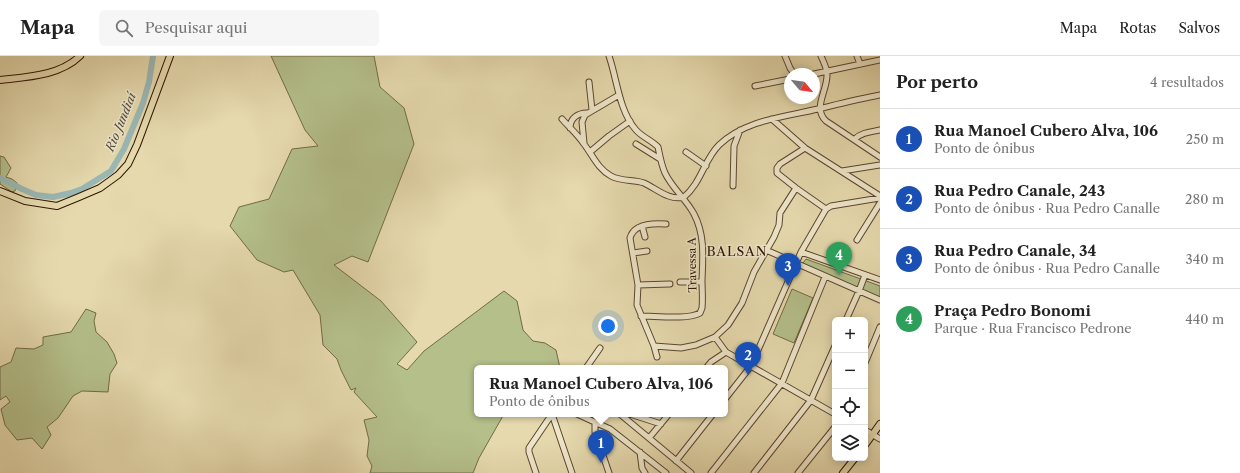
<!DOCTYPE html>
<html lang="pt">
<head>
<meta charset="utf-8">
<style>
	body { margin:0; font-family:"Libre Caslon Text",serif; background:#f6f6f6; color:#222 }
	.controls { position:absolute; right:12px; bottom:12px; display:grid; overflow:hidden; border-radius:6px; box-shadow:0 2px 10px #0003 }
	.controls button { width:36px; height:36px; display:grid; place-items:center; padding:0; border:0; border-bottom:1px solid #e0e0e0; background:#fff; color:#222; font:20px sans-serif }
	.compass { position:absolute; left:784px; top:12px; width:36px; height:36px; border-radius:50%; background:#fff; box-shadow:0 2px 10px #0003; rotate:119deg }
	.you { position:absolute; left:608px; top:270px; width:14px; height:14px; margin:-10px; border:3px solid #fff; border-radius:50%; background:#1a73e8; box-shadow:0 0 0 6px #1a73e833 }
	.badge { display:grid; place-items:center; width:26px; height:26px; border-radius:50%; background:#8f2418; color:#fff; font-size:13px; font-weight:700 }
	.pin { position:absolute; translate:-50% -33px; filter:drop-shadow(0 1px 2px #0008) }
	.pin::after { content:''; position:absolute; top:21px; width:14px; height:12px; background:inherit; clip-path:polygon(0 0,100% 0,50% 100%) }
	.popup { position:absolute; left:474px; top:309px; width:254px; height:52px; box-sizing:border-box; display:grid; place-content:center; border-radius:6px; background:#fff; filter:drop-shadow(0 1px 3px #0005); font-size:13px; white-space:nowrap; color:#767676 }
	.popup b { font-size:15px; color:#222 }
	.popup::after { content:''; position:absolute; left:50%; top:100%; margin-left:-8px; border:8px solid transparent; border-top-color:#fff }
	.list { margin:0; padding:0; list-style:none }
	h2 { display:flex; justify-content:space-between; align-items:center; height:52px; margin:0; padding:0 16px; font-size:17px }
	h2 small { font-size:13px; font-weight:400; color:#767676 }
	.list li { display:grid; grid-template-columns:26px 1fr auto; gap:12px; align-items:center; box-sizing:border-box; height:60px; padding:0 16px; border-top:1px solid #e0e0e0 }
	.list b { display:block; font-size:15px; white-space:nowrap }
	.list p { margin:0; font-size:13px; white-space:nowrap; color:#767676 }
	.list em { font-size:13px; font-style:normal; color:#767676 }
	.icon { flex:none; width:22px; height:22px; fill:none; stroke:currentColor; stroke-width:2; stroke-linecap:round; stroke-linejoin:round }
	.map { position:relative; flex:none; width:880px; height:417px; overflow:hidden }
	header { display:flex; align-items:center; gap:24px; box-sizing:border-box; height:56px; padding:0 20px; background:#fff; border-bottom:1px solid #e0e0e0 }
	header strong { font-size:19px }
	nav { display:flex; gap:22px; margin-inline-start:auto; font-size:14px }
	.search { width:280px; height:36px; background:#f6f6f6; display:flex; align-items:center; gap:10px; box-sizing:border-box; padding:0 14px; border-radius:6px; color:#767676; font-size:15px }
	main { display:flex }
	aside { flex:1; background:#fff }
	.map>svg:first-child { display:block }
	.green { fill:#b4bf8a; stroke:#726a46 }
	.lines { fill:none; stroke-linecap:round; stroke-linejoin:round }
	.river { stroke:#9ab8b5; stroke-width:6 }
	.minor-casing { stroke:#5c462e; stroke-width:7 }
	.major-casing { stroke:#2f1503; stroke-width:8 }
	.minor { stroke:#eee6ca; stroke-width:5 }
	.major { stroke:#e5d9ad; stroke-width:6 }
	.labels { text-anchor:middle; stroke-width:3; stroke-linejoin:round; paint-order:stroke }
	.street-label { font-size:11px; fill:#2f1503; stroke:#eee6ca }
	.water-label { font-size:12px; font-style:italic; fill:#544e41; stroke:#eee6ca }
	.quarter-label { font-size:13px; letter-spacing:1px; fill:#2f1503; stroke:#eee6ca }
</style>
</head>
<body>
<header>
<strong>Mapa</strong>
<div class="search"><svg class="icon" aria-label="search" viewBox="0 0 24 24"><circle cx="10" cy="10" r="6"/><path d="M15 15l6 6"/></svg>Pesquisar aqui</div>
<nav><a>Mapa</a><a>Rotas</a><a>Salvos</a></nav>
</header>
<main>
<div class="map">
<svg width="880" height="417" viewBox="0 0 880 417">
	<rect width="100%" height="100%" fill="#e5d9ad"/>
	<filter id="stains"><feTurbulence type="fractalNoise" baseFrequency=".005" numOctaves="4"/><feColorMatrix values="0 0 0 0 .2 0 0 0 0 .09 0 0 0 0 .02 0 0 0 .5 -.17"/></filter>
	<radialGradient id="worn" r=".72"><stop offset=".6" stop-color="#630" stop-opacity="0"/><stop offset="1" stop-color="#630" stop-opacity=".3"/></radialGradient>
	<path class="green" d="M271,0H374L380,31L404,52L414,88L368,206L352,200L334,209L381,245L417,286L397,308L407,314L424,295L504,235L517,245L523,274L533,285L545,287L556,294L560,312H477V358H504L479,402L473,417H370L372,410L367,400L369,384L364,364L377,361L354,336L356,332L351,334L341,314L337,303L323,289L320,259L293,214L284,216L257,204L230,170L239,151L269,143L292,93L318,90L305,74Z
		M0,100L4,101L11,112L6,121L12,123L17,127L15,135L12,136L0,128Z
		M806,203L880,230V242L804,209L803,207Z
		M792,233L813,242L794,287L773,278Z
		M86,253L96,257L94,265L96,276L107,286L114,298L117,307L110,318L108,336L82,335L73,340L58,362L47,371L51,379L42,393L32,382L17,384L5,369L1,353L10,346L6,340L0,344V311L11,306L16,292L34,293L43,289V281L71,276Z"/>
	<g class="lines">
		<path class="river" d="M0,122L22,133L36,139L53,141L71,137L82,133L111,115L124,93L143,47L149,26L153,0"/>
		<g class="minor-casing">
			<path id="minor" d="M609,0C617,23 619,55 636,74C642,81 651,84 658,91C660,100 661,108 665,117C672,132 686,143 694,158C705,179 703,201 702,224C702,233 703,243 702,252L700,257C688,264 656,260 641,260
				M785,0L790,12L794,18
				M821,0C823,5 827,12 827,18C828,34 812,52 826,65L880,101
				M857,0L860,8
				M814,18L880,4
				M589,26L592,54
				M755,30L790,23
				M562,63C569,71 578,79 584,88C593,100 598,113 611,120C622,126 634,123 644,127C657,133 669,145 684,141
				M772,63L805,92L880,140
				M570,72C570,62 578,57 587,57
				M855,83C862,76 871,76 880,74
				M584,87L582,66L585,59L619,39
				M636,88L660,103
				M805,92L780,108L777,112V117L796,132L826,153
				M590,96L609,80L630,65
				M686,96L706,110
				M842,115L880,109
				M733,130L734,90L740,74
				M684,141C701,127 704,104 719,89C745,64 784,61 818,53C839,48 859,43 880,39
				M826,153L831,150L880,142
				M642,170L645,181
				M857,184L880,147
				M766,194L880,244
				M801,196L880,224
				M633,197L647,195
				M680,226H702
				M638,229L670,228
				M846,264L859,235L865,219
				M715,281L726,296L835,358
				M654,290L681,292L696,289L715,281L728,269L742,247L754,216L774,181L779,169L780,157L796,132
				M657,301L654,290L637,249L638,229L630,182C634,167 653,167 666,168
				M865,307L880,271
				M586,312L600,292
				M706,312L711,306L726,296
				M725,343L751,310L801,196L826,153
				M552,358L572,417
				M577,358L610,373L666,417
				M620,358L691,417
				M630,358L661,368
				M595,366V376L609,417
				M865,374L880,383
				M649,382L669,358
				M640,396L642,412L645,417
				M676,405L713,358
				M536,417L529,396V392L552,358
				M711,417L782,327L825,221
				M754,417L811,344L835,290
				M798,417L835,371"/>
		</g>
		<g class="major-casing">
			<path id="major" d="M0,24C26,21 60,20 80,0
				M0,135L25,145L57,150L79,141L100,132L118,119L128,108L137,89L170,0
				M865,389L880,368
				M843,417L855,402"/>
		</g>
		<use href="#minor" class="minor"/>
		<use href="#major" class="major"/>
	</g>
	<g class="labels">
		<g class="street-label">
			<text transform="translate(692 209) rotate(-91)" y="4">Travessa A</text>
		</g>
		<g class="water-label">
			<text transform="translate(121 66) rotate(-68)" y="4">Rio Jundiaí</text>
		</g>
		<g class="quarter-label">
			<text x="737" y="200">BALSAN</text>
		</g>
	</g>
	<rect width="100%" height="100%" filter="url(#stains)"/>
	<rect width="100%" height="100%" fill="url(#worn)"/>
</svg>
<div class="controls">
<button>+</button>
<button>−</button>
<button><svg class="icon" aria-label="locate" viewBox="0 0 24 24"><circle cx="12" cy="12" r="6"/><path d="M12 2v4M12 18v4M2 12h4M18 12h4"/></svg></button>
<button><svg class="icon" aria-label="layers" viewBox="0 0 24 24"><path d="M12 4l9 5-9 5-9-5zM3 14l9 5 9-5"/></svg></button>
</div>
<svg class="compass" viewBox="-18 -18 36 36"><path d="M0-13l5 13h-10z" fill="#e53935"/><path d="M0 13l5-13h-10z" fill="#767676"/></svg>
<div class="you"></div>
<div class="pin badge" style="left:601px;top:407px;background:#1a4fb4">1</div>
<div class="popup"><b>Rua Manoel Cubero Alva, 106</b>Ponto de ônibus</div>
<div class="pin badge" style="left:748px;top:319px;background:#1a4fb4">2</div>
<div class="pin badge" style="left:788px;top:230px;background:#1a4fb4">3</div>
<div class="pin badge" style="left:839px;top:219px;background:#2e9e5b">4</div>
</div>
<aside>
<h2>Por perto<small>4 resultados</small></h2>
<ul class="list">
<li><span class="badge" style="background:#1a4fb4">1</span><div><b>Rua Manoel Cubero Alva, 106</b><p>Ponto de ônibus</p></div><em>250 m</em></li>
<li><span class="badge" style="background:#1a4fb4">2</span><div><b>Rua Pedro Canale, 243</b><p>Ponto de ônibus · Rua Pedro Canalle</p></div><em>280 m</em></li>
<li><span class="badge" style="background:#1a4fb4">3</span><div><b>Rua Pedro Canale, 34</b><p>Ponto de ônibus · Rua Pedro Canalle</p></div><em>340 m</em></li>
<li><span class="badge" style="background:#2e9e5b">4</span><div><b>Praça Pedro Bonomi</b><p>Parque · Rua Francisco Pedrone</p></div><em>440 m</em></li>
</ul>
</aside>
</main>
</body>
</html>
